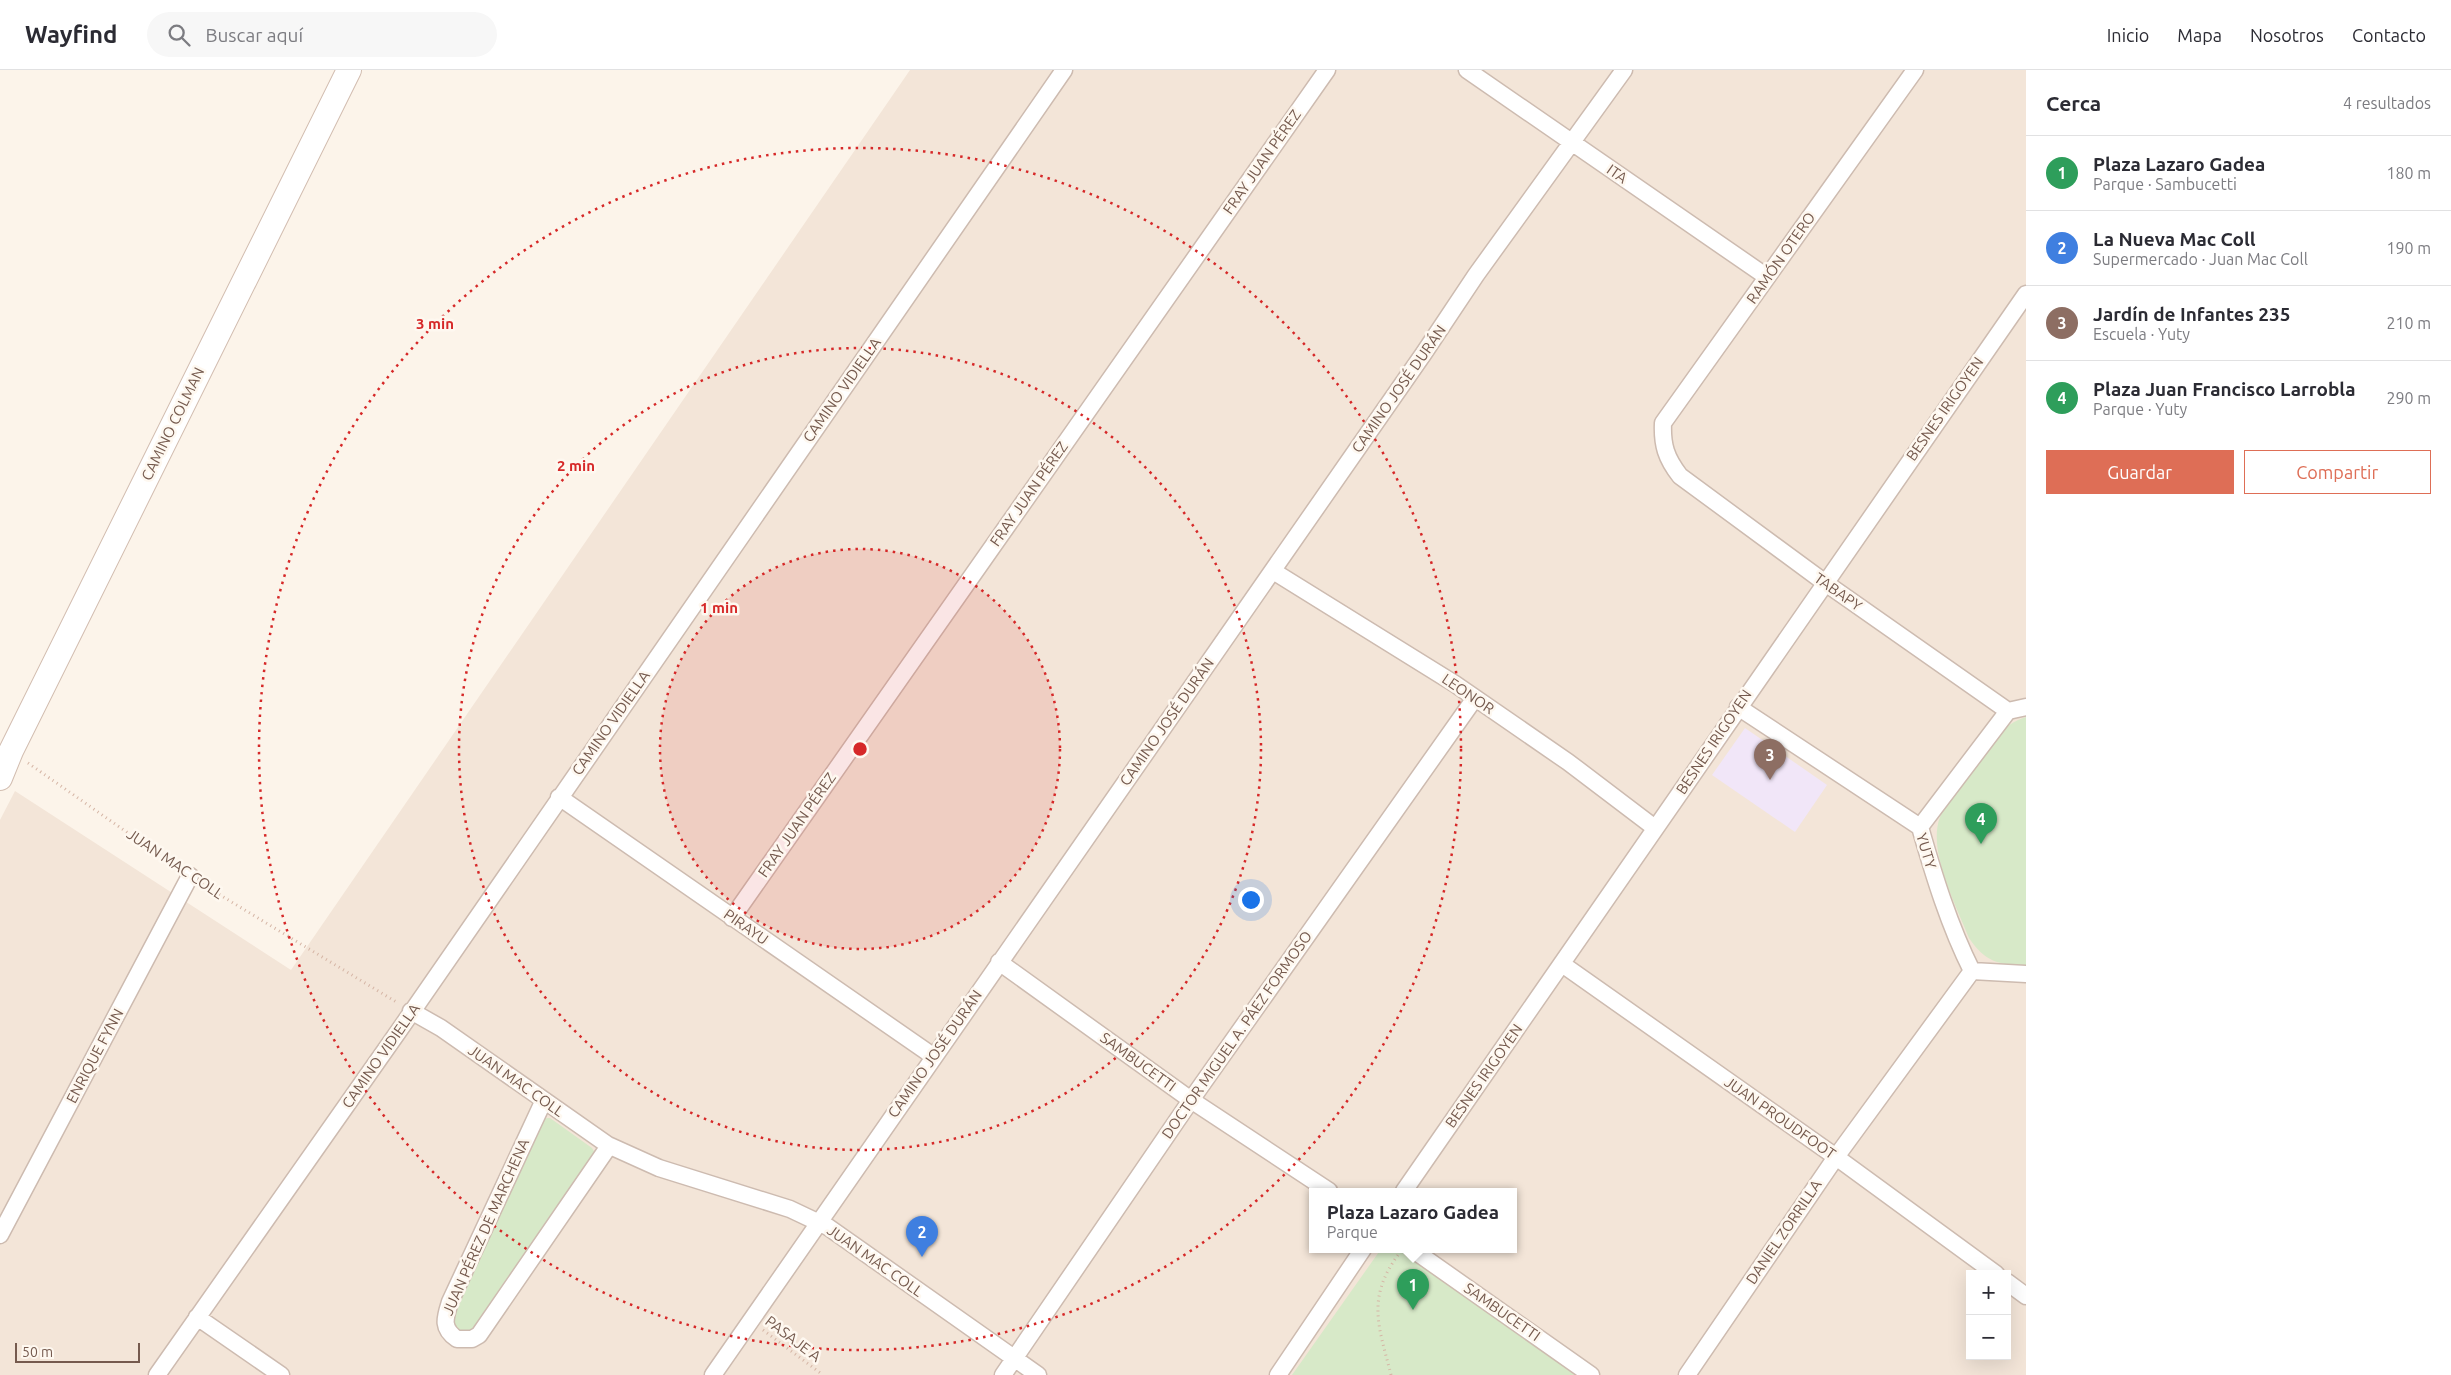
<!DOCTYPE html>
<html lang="es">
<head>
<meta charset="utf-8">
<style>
	body { margin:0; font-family:Ubuntu,sans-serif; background:#f7f7f7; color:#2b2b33 }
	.controls { position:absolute; right:15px; bottom:15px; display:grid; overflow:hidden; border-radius:0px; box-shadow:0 5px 20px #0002 }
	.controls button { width:45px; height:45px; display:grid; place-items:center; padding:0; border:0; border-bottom:1px solid #e1e1e2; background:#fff; color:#2b2b33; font:25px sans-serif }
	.scale { position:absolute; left:15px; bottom:12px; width:125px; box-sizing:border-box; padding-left:5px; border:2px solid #755a4e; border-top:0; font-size:14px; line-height:18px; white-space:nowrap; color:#755a4e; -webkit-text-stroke:4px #fef8f0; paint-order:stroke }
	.you { position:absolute; left:1250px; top:829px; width:18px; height:18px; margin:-12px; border:4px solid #fff; border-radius:50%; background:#1a73e8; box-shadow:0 0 0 8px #1a73e833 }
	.badge { display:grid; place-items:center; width:32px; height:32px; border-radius:50%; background:#de6e56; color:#fff; font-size:16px; font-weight:700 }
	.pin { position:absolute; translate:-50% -41px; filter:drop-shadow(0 1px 2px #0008) }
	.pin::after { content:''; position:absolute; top:26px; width:18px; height:15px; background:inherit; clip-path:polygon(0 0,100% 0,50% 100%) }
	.popup { position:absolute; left:1309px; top:1118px; width:208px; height:65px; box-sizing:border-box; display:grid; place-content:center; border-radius:0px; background:#fff; filter:drop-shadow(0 1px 4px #0005); font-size:16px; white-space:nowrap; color:#7c7c81 }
	.popup b { font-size:19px; color:#2b2b33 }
	.popup::after { content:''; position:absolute; left:50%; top:100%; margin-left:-10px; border:10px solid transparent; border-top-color:#fff }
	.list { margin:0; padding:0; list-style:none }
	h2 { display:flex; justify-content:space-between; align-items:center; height:65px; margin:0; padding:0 20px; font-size:21px }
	h2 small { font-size:16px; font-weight:400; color:#7c7c81 }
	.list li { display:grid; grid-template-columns:32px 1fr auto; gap:15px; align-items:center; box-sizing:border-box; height:75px; padding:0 20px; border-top:1px solid #e1e1e2 }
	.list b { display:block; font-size:19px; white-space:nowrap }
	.list p { margin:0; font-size:16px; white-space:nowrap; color:#7c7c81 }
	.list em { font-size:16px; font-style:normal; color:#7c7c81 }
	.actions { display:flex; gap:10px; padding:15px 20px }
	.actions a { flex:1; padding:11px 0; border:1px solid #de6e56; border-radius:0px; text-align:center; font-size:18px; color:#de6e56 }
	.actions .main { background:#de6e56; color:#fff }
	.icon { flex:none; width:28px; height:28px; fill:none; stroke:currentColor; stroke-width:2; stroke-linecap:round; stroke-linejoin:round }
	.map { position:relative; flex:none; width:2026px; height:1305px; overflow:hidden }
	header { display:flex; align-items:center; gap:30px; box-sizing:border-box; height:70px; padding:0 25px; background:#fff; border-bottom:1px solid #e1e1e2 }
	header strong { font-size:24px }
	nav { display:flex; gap:28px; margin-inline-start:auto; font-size:18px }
	.search { width:350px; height:45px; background:#f7f7f7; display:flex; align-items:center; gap:12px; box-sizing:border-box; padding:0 18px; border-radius:28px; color:#7c7c81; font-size:19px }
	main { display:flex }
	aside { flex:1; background:#fff }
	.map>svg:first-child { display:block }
	.residential { fill:#f3e5d8; fill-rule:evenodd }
	.education { fill:#f1e6f8 }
	.green { fill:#d7e9c8 }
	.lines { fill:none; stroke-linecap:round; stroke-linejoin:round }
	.street-casing { stroke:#cdbbb0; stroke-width:19 }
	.secondary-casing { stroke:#d2bdb0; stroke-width:26 }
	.path { stroke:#d5b5a5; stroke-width:3; stroke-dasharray:1 4; stroke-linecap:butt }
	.street { stroke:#fff; stroke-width:16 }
	.secondary { stroke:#fff; stroke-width:24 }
	.ring { fill:none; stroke:#d62828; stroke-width:2.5; stroke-dasharray:2.5 5 }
	.labels { text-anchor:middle; stroke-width:5; stroke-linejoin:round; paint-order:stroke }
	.street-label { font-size:15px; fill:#755a4e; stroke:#fef8f0 }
	.centre { fill:#d62828; stroke:#fef8f0; stroke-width:2.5 }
	.ring-label { font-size:15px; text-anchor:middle; font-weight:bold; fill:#d62828; stroke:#fef8f0; stroke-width:5; stroke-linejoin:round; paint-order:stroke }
</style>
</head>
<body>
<header>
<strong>Wayfind</strong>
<div class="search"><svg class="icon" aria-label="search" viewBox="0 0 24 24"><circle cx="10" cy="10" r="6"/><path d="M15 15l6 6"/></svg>Buscar aquí</div>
<nav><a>Inicio</a><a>Mapa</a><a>Nosotros</a><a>Contacto</a></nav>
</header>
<main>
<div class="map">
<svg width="2026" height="1305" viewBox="0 0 2026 1305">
	<rect width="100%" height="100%" fill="#fcf4ea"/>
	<path class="residential" d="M910,0H2026V1305H0V750L15,721L291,900ZM1313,1121H1513V1179H1313ZM1970,1204H2007V1286H1970Z"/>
	<path class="education" d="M1745,658L1827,715L1795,762L1712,705Z"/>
	<path class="green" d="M2026,647V897C1998,894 1985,892 1969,868C1956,835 1927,781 1940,747C1947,730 1967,709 1978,694C1991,674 2002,654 2026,647Z
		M547,1048H550L592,1078L595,1083L478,1259L462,1263L452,1255V1241L542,1050Z
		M1381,1179H1402L1582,1305H1292Z"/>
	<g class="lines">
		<g class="street-casing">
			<path id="street" d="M1467,0L1767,207
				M1915,0L1663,353C1662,375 1666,388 1680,406L1824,512L2008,641L2026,637
				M1273,501L1455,614L1568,692L1655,758
				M1738,637L1920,757C1934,806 1949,855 1972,901L2026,904
				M559,727L933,986
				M1920,757L2008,641
				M732,848L1327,0
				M999,892L1191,1030L1329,1121
				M1562,894L1836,1087L1996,1204
				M411,941L441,958L608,1075L659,1098L790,1139L828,1157L1038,1305
				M544,1030L450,1232C445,1248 441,1258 457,1269H472L479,1265L609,1076
				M1404,1121L2026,224
				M0,1165L190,806
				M1412,1179L1591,1305
				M2007,1212L2026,1226
				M197,1247L281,1305
				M157,1305L398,962L1064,0
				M713,1305L1424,283L1476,205L1624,0
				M1003,1305L1191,1030L1475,628
				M1278,1305L1363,1179
				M1687,1305L1836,1087L1972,901"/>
		</g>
		<g class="secondary-casing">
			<path id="secondary" d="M0,708L11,681L349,0"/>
		</g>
		<path class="path" d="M28,693L178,798
			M202,814L398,933
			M763,1260L823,1305
			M1391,1305C1379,1257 1366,1229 1398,1185"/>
		<use href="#street" class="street"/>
		<use href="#secondary" class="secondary"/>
	</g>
	<circle cx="860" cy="679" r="200" fill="#d62828" fill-opacity=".12"/>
	<g class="ring">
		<circle cx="860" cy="679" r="200"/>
		<circle cx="860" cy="679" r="401"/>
		<circle cx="860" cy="679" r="601"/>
	</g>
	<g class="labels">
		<g class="street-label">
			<text transform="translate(1262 92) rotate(-55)" y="5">FRAY JUAN PÉREZ</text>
			<text transform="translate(1617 104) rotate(35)" y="5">ITA</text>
			<text transform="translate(1781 188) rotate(-55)" y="5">RAMÓN OTERO</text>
			<text transform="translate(1399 319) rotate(-55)" y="5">CAMINO JOSÉ DURÁN</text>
			<text transform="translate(842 320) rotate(-55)" y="5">CAMINO VIDIELLA</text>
			<text transform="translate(1945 339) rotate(-55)" y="5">BESNES IRIGOYEN</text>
			<text transform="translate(173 354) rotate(-64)" y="5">CAMINO COLMAN</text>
			<text transform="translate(1029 424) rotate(-55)" y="5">FRAY JUAN PÉREZ</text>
			<text transform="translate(1838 522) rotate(35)" y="5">TABAPY</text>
			<text transform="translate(1468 624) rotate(34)" y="5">LEONOR</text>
			<text transform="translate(1167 652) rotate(-55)" y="5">CAMINO JOSÉ DURÁN</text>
			<text transform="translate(611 653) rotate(-55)" y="5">CAMINO VIDIELLA</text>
			<text transform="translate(1714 672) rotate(-56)" y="5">BESNES IRIGOYEN</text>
			<text transform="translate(797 755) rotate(-55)" y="5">FRAY JUAN PÉREZ</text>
			<text transform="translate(1926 781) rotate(73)" y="5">YUTY</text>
			<text transform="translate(175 794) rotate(34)" y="5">JUAN MAC COLL</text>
			<text transform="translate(746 857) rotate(35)" y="5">PIRAYU</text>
			<text transform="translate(1237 965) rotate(-55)" y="5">DOCTOR MIGUEL A. PÁEZ FORMOSO</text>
			<text transform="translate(935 984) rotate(-55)" y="5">CAMINO JOSÉ DURÁN</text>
			<text transform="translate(95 986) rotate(-62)" y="5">ENRIQUE FYNN</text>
			<text transform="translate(381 986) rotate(-55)" y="5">CAMINO VIDIELLA</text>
			<text transform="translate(1138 992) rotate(36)" y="5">SAMBUCETTI</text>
			<text transform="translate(1484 1006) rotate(-55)" y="5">BESNES IRIGOYEN</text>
			<text transform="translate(516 1011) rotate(35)" y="5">JUAN MAC COLL</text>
			<text transform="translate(1780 1048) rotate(35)" y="5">JUAN PROUDFOOT</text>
			<text transform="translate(486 1157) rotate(-66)" y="5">JUAN PÉREZ DE MARCHENA</text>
			<text transform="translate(1784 1162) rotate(-56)" y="5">DANIEL ZORRILLA</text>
			<text transform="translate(875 1191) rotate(35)" y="5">JUAN MAC COLL</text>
			<text transform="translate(1502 1242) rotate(35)" y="5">SAMBUCETTI</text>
			<text transform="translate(793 1269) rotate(37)" y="5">PASAJE A</text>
		</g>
	</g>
	<circle cx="860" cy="679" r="8" class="centre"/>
	<g class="ring-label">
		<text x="435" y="259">3 min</text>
		<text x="576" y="401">2 min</text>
		<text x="719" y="543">1 min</text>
	</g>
</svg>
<div class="controls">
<button>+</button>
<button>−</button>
</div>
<div class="scale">50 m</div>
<div class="you"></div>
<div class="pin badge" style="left:1413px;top:1240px;background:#2e9e5b">1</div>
<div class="popup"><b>Plaza Lazaro Gadea</b>Parque</div>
<div class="pin badge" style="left:922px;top:1187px;background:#3f7fe0">2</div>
<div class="pin badge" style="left:1770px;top:710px;background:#8d6e63">3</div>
<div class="pin badge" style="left:1981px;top:774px;background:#2e9e5b">4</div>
</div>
<aside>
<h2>Cerca<small>4 resultados</small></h2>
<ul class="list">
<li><span class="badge" style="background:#2e9e5b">1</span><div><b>Plaza Lazaro Gadea</b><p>Parque · Sambucetti</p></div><em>180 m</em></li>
<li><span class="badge" style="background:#3f7fe0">2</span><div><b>La Nueva Mac Coll</b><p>Supermercado · Juan Mac Coll</p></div><em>190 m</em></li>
<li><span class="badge" style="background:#8d6e63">3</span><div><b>Jardín de Infantes 235</b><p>Escuela · Yuty</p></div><em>210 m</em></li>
<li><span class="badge" style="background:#2e9e5b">4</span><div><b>Plaza Juan Francisco Larrobla</b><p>Parque · Yuty</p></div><em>290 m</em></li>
</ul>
<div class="actions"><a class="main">Guardar</a><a>Compartir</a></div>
</aside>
</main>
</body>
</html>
